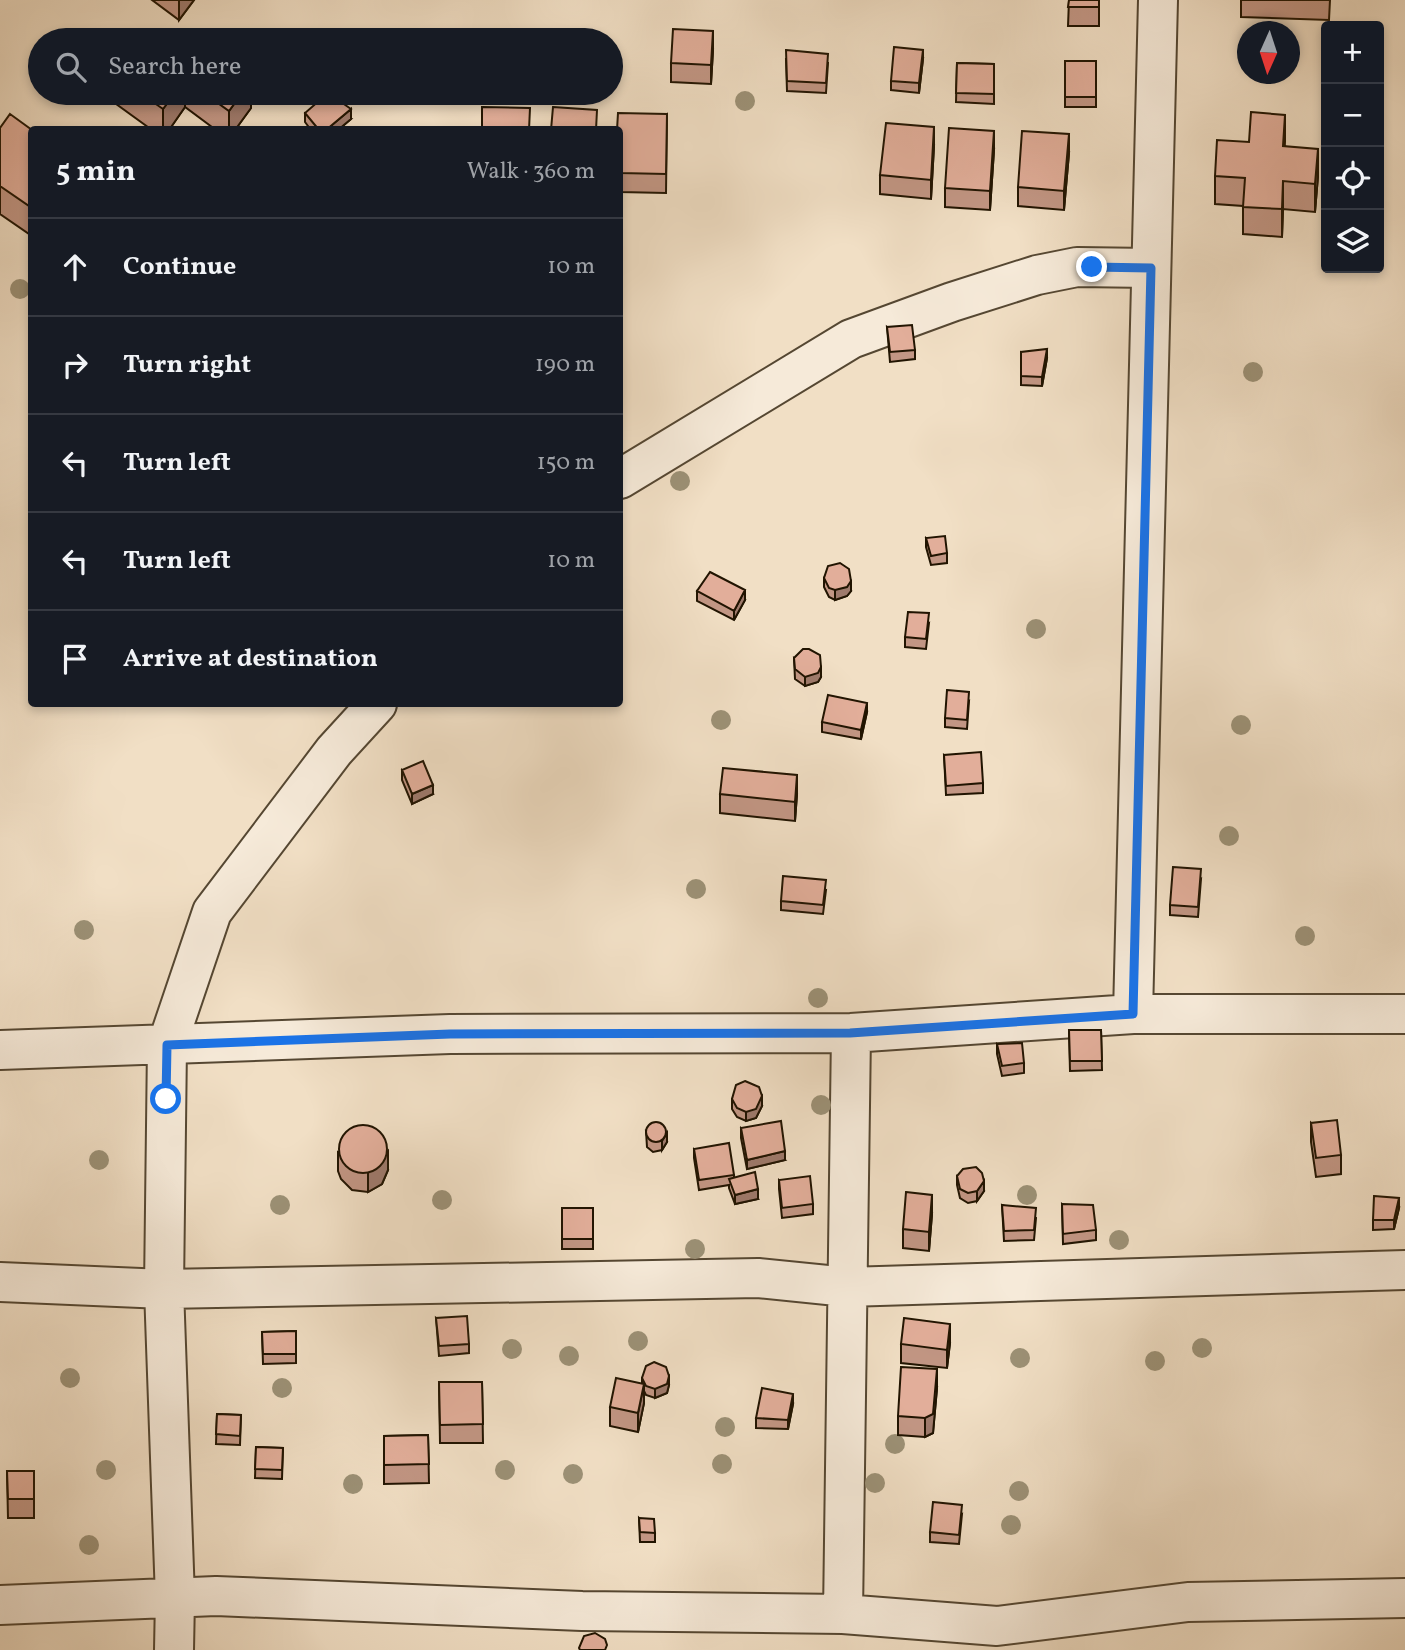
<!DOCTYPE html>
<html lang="en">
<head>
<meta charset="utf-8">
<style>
	body { margin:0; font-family:Vollkorn,serif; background:#242831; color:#f1f3f6 }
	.controls { position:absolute; right:21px; top:21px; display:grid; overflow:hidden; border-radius:7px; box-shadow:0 4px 10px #0003 }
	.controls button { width:63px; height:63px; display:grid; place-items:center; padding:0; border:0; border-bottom:2px solid #363941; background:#171b24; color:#f1f3f6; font:35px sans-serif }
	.compass { position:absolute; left:1237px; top:21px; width:63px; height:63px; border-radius:50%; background:#171b24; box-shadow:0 4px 10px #0003; rotate:183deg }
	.stop { position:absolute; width:21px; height:21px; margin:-16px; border:5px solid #1a73e8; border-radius:50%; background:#fff }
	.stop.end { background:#1a73e8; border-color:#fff; box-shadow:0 2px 7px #0008 }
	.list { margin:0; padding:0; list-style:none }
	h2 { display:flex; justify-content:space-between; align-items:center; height:91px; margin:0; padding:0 28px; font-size:30px }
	h2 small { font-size:23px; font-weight:400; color:#9ea1a6 }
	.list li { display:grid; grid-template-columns:46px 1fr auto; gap:21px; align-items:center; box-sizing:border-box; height:98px; padding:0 28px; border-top:2px solid #363941 }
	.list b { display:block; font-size:26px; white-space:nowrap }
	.list em { font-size:23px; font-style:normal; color:#9ea1a6 }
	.icon { flex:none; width:38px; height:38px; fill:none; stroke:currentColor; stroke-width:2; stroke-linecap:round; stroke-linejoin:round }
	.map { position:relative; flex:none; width:1405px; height:1650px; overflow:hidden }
	.search { position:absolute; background:#171b24; box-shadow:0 4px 10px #0003; left:28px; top:28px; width:595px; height:77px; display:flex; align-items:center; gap:18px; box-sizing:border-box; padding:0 24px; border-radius:38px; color:#9ea1a6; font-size:26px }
	.panel { position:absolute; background:#171b24; box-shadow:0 4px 10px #0003; left:28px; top:126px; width:595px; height:581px; border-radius:7px }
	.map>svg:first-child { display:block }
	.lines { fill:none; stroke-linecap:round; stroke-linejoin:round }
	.street-casing { stroke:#554732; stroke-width:42 }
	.street { stroke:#f6ead9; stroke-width:38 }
	.tree { fill:#9c9176 }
	.wall { fill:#c29684; stroke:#211401; stroke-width:2 }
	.shaded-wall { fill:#9e7a6c; stroke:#211401; stroke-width:2 }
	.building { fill:#e2ae9a; stroke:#211401; stroke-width:2 }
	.route { stroke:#1a73e8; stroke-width:9 }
</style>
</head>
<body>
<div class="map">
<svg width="1405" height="1650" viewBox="0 0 1405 1650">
	<rect width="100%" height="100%" fill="#f1dfc5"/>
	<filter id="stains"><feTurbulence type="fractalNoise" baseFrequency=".00286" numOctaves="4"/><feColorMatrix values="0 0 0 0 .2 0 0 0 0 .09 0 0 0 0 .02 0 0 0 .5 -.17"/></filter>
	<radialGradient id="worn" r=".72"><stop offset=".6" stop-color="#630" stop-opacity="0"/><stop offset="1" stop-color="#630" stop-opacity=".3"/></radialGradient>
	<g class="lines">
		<g class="street-casing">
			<path id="street" d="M620,479L851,339L952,302L1037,275L1077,267L1151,268
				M1133,1014L1158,0
				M0,1050L450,1034L851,1033L1133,1014H1405
				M0,1282L164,1289L758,1278L847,1287L1405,1270
				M0,1605L216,1596L582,1611L843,1614L997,1626L1188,1602L1405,1598
				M843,1614L851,1033
				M174,1650L175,1598L164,1289L167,1045L212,912L334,751L377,704"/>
		</g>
		<use href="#street" class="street"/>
	</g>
	<g class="tree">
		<circle cx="745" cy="101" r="10"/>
		<circle cx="20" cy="289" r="10"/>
		<circle cx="1253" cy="372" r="10"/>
		<circle cx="680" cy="481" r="10"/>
		<circle cx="1036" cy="629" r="10"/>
		<circle cx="721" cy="720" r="10"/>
		<circle cx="1241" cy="725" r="10"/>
		<circle cx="1229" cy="836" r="10"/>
		<circle cx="696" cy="889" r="10"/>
		<circle cx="84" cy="930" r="10"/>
		<circle cx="1305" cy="936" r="10"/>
		<circle cx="818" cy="998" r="10"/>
		<circle cx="821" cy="1105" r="10"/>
		<circle cx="99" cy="1160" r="10"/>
		<circle cx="1027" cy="1195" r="10"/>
		<circle cx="442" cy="1200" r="10"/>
		<circle cx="280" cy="1205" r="10"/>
		<circle cx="1119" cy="1240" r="10"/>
		<circle cx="695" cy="1249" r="10"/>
		<circle cx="638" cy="1341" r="10"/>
		<circle cx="1202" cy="1348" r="10"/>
		<circle cx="512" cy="1349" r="10"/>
		<circle cx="569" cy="1356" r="10"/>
		<circle cx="1020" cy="1358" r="10"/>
		<circle cx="1155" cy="1361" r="10"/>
		<circle cx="70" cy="1378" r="10"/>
		<circle cx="282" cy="1388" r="10"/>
		<circle cx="725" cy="1427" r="10"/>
		<circle cx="895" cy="1444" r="10"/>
		<circle cx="722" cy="1464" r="10"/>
		<circle cx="106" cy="1470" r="10"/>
		<circle cx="505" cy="1470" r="10"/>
		<circle cx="573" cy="1474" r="10"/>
		<circle cx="875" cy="1483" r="10"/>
		<circle cx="353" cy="1484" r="10"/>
		<circle cx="1019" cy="1491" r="10"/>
		<circle cx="1011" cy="1525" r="10"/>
		<circle cx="89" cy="1545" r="10"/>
	</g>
	<path class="wall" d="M152,0H194L179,20Z
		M1069,0H1099V26H1068Z
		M1241,0H1330L1329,20L1241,17Z
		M713,50L711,84L671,82V63Z
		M786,59L828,63L826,93L787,91Z
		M923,59L919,93L891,90V81Z
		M1065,61H1096V107H1065Z
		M957,63L994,64V104L956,102Z
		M101,93H251V108L235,130H216L185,107L169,130H152Z
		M305,113L351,119L338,130H311L305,122Z
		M667,114L666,193L620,192V130Z
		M0,128L32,130V236L0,214Z
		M934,146L931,199L880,194V175Z
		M1285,146L1318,176L1315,212L1283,209L1282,237L1243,234V206L1215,204V176Z
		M994,150L990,210L945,207V188Z
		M1069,153L1064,210L1018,206V187Z
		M887,327L915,350V359L890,362Z
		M1021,352L1047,358L1042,386L1021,385Z
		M926,538L947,553V563L931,565L926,547Z
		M824,578L851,591L847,596L835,600L829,597L824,587Z
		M697,591L745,600L734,620L697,601Z
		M929,623L926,649L905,647V637Z
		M794,658L821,677L818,682L805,686L795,679Z
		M969,701L967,729L945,727V718Z
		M867,712L861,739L822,732V722Z
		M944,755L983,783V793L946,795Z
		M402,770L433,794L412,804L402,780Z
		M720,794H797L795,821L720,813Z
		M1201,879L1198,917L1170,915V905Z
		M826,890L823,914L781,910V901Z
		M1069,1030H1101L1102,1070L1070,1071Z
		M997,1044L1024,1063V1073L1002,1076L997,1054Z
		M732,1099L762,1106L756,1118L746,1121L737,1117L732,1109Z
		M1311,1123L1341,1155V1174L1316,1177L1311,1142Z
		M741,1128L785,1160L747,1169L741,1138Z
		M646,1131L667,1142L662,1150L653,1152L647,1147Z
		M694,1149L734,1175V1178L758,1199L735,1204L729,1188V1185L699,1190L694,1158Z
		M338,1152L388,1170L382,1184L368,1192L352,1190L341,1179L338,1171Z
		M957,1176L984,1191L977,1201L968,1203L960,1198L957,1185Z
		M779,1180L813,1204V1214L782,1218L779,1189Z
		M1062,1204L1096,1230V1240L1063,1244Z
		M1002,1205L1036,1218L1034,1240L1004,1241Z
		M562,1208H593V1249H562Z
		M1399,1208L1394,1229L1373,1230V1220Z
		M932,1214L929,1251L903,1248V1229Z
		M436,1318L469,1344V1353L439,1356Z
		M296,1331V1363L263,1364L262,1332Z
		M950,1343L947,1368L901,1363V1344Z
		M642,1378L669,1385L667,1393L655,1398L646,1395L644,1391V1403L638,1432L610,1426V1407L642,1383Z
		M439,1382H482L483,1443H440Z
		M937,1388L933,1433L925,1437L898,1435V1416Z
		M793,1404L788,1429L756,1428V1418Z
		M217,1414L241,1415L240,1445L216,1444Z
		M428,1435L429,1483L384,1484V1436Z
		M256,1447L283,1448L282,1479L255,1478Z
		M7,1471H34V1518H8Z
		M962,1514L959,1544L930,1542V1532Z
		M639,1518L655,1533V1542H640Z"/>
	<path class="shaded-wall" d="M179,0H194L179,20Z
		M713,31V50L711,84V65Z
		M923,50V59L919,93V83Z
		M175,93H185V107L169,130H163V109Z
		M242,93H251V108L235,130H229V111Z
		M351,109V119L338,130H326Z
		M1285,115V142L1283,174V146Z
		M934,127V146L931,199V180Z
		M994,131V150L990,210V191Z
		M1069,134V153L1064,210V191Z
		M1318,149V176L1315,212V184Z
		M1283,181V209L1282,237V209Z
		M1047,349V358L1042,386V377Z
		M851,581V591L847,596L835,600V590Z
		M745,590V600L734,620V611Z
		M821,667V677L818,682L805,686V677Z
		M867,703V712L861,739V730Z
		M797,775V794L795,821V802Z
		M433,785V794L412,804V794Z
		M762,1096V1106L756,1118L746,1121V1112Z
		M667,1133V1142L662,1150V1141Z
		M388,1151V1170L382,1184L368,1192V1173Z
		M785,1151V1160L747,1169V1160Z
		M984,1181V1191L977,1201V1191Z
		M758,1189V1199L735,1204V1195Z
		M932,1195V1214L929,1251V1232Z
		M1399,1198V1208L1394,1229V1220Z
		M950,1324V1343L947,1368V1350Z
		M937,1369V1388L933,1433L925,1437V1418Z
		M669,1376V1385L667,1393L655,1398V1389Z
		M644,1384V1403L638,1432V1413Z
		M793,1394V1404L788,1429V1420Z"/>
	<path class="building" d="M1069,0H1099V7H1068Z
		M673,29L713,31L711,65L671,63Z
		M183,32L194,40H177Z
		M894,47L923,50L919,83L891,81Z
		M786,50L828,54L826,83L787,81Z
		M1065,61H1096V97H1065Z
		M957,63L994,64V94L956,93Z
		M140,93H175L163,109Z
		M204,93H242L229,111Z
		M328,93L351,109L326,130H319L305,113Z
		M482,107L530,108L529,130H482Z
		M553,107L597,110L596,130H551Z
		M1251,112L1285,115L1283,146L1318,149L1315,184L1283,181L1282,209L1243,207L1245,178L1215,176L1217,140L1249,142Z
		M618,113L667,114L666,174L620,173V130H617Z
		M10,114L32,130V208L0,186V128Z
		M886,123L934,127L931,180L880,175Z
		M949,128L994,131L990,191L945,188Z
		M1022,131L1069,134L1064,191L1018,187Z
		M912,325L915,350L890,352L887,327Z
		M1047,349L1042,377L1021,376V352Z
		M945,536L947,553L931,556L926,538Z
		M840,563L849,569L851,581L847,587L835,590L829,588L824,578L828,566Z
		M710,572L745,590L734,611L697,591Z
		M908,612L929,613L926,639L905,637Z
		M803,649H809L820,655L821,667L818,673L805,677L795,669L794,658Z
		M947,690L969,692L967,720L945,718Z
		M828,695L867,703L861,730L822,722Z
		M981,752L983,783L946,786L944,755Z
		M423,761L433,785L412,794L402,770Z
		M723,768L797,775L795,802L720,794Z
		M1173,867L1201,869L1198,907L1170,905Z
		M783,876L826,880L823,905L781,901Z
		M1069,1030H1101L1102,1061H1070Z
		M1022,1043L1024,1063L1002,1066L997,1044Z
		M745,1081L759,1087L762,1096L756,1109L746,1112L737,1108L732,1099L736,1085Z
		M1337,1120L1341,1155L1316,1158L1311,1123Z
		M781,1121L785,1151L747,1160L741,1128Z
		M646 1132a10 10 0 1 1 20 0a10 10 0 1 1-20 0Z
		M339 1149a24 24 0 1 1 48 0a24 24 0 1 1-48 0Z
		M729,1143L734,1175L699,1180L694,1149Z
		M976,1167L982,1173L984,1181L977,1191L968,1193L960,1189L957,1176L963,1169Z
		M755,1172L758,1189L735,1195L729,1179Z
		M810,1176L813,1204L782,1208L779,1180Z
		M906,1192L932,1195L929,1232L903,1229Z
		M1374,1196L1399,1198L1394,1220H1373Z
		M1062,1204L1093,1205L1096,1230L1063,1234Z
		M1002,1205L1036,1208L1034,1230L1004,1231Z
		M562,1208H593V1239H562Z
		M467,1316L469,1344L439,1346L436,1318Z
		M904,1318L950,1324L947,1350L901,1344Z
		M296,1331V1354H263L262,1332Z
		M654,1362L666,1367L669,1376L667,1384L655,1389L646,1386L642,1378L646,1366Z
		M901,1367L937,1369L933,1414L925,1418L898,1416Z
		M616,1378L644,1384L638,1413L610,1407Z
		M439,1382H482L483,1424L440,1425Z
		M762,1388L793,1394L788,1420L756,1418Z
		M217,1414L241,1415L240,1436L216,1434Z
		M428,1435L429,1464L384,1465V1436Z
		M256,1447L283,1448L282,1470L255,1469Z
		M7,1471H34V1499H8Z
		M933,1502L962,1505L959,1535L930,1532Z
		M639,1518L654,1519L655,1533L640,1532Z
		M595,1633L605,1639L607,1645L605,1650H580L579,1648L584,1636Z"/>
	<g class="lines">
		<path class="route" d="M166,1099L167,1045L450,1034L850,1033L1133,1014L1151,268L1092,267"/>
	</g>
	<rect width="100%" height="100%" filter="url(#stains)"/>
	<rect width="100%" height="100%" fill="url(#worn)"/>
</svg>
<div class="controls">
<button>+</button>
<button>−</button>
<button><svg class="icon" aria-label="locate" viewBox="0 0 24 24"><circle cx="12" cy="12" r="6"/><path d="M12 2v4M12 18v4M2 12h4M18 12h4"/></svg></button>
<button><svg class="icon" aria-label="layers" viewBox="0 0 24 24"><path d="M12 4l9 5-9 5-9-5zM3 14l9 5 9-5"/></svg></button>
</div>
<svg class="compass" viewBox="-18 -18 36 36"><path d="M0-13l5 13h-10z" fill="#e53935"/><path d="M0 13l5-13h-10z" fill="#9ea1a6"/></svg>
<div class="stop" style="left:166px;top:1099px"></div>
<div class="stop end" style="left:1092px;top:267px"></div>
<div class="search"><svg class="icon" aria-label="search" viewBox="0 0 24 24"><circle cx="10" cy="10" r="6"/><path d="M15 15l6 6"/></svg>Search here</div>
<section class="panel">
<h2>5 min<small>Walk · 360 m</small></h2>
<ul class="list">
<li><svg class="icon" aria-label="ahead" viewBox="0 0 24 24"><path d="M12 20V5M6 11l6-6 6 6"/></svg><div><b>Continue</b></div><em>10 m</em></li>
<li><svg class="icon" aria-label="right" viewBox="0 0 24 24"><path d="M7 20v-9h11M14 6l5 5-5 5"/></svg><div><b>Turn right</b></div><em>190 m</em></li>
<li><svg class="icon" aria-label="left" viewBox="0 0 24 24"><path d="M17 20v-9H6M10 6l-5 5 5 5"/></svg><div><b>Turn left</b></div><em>150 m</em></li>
<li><svg class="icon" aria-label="left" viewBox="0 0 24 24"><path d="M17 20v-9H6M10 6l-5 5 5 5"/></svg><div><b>Turn left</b></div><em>10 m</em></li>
<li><svg class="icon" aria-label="arrive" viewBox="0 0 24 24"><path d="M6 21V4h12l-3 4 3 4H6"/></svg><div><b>Arrive at destination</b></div></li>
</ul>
</section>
</div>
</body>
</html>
